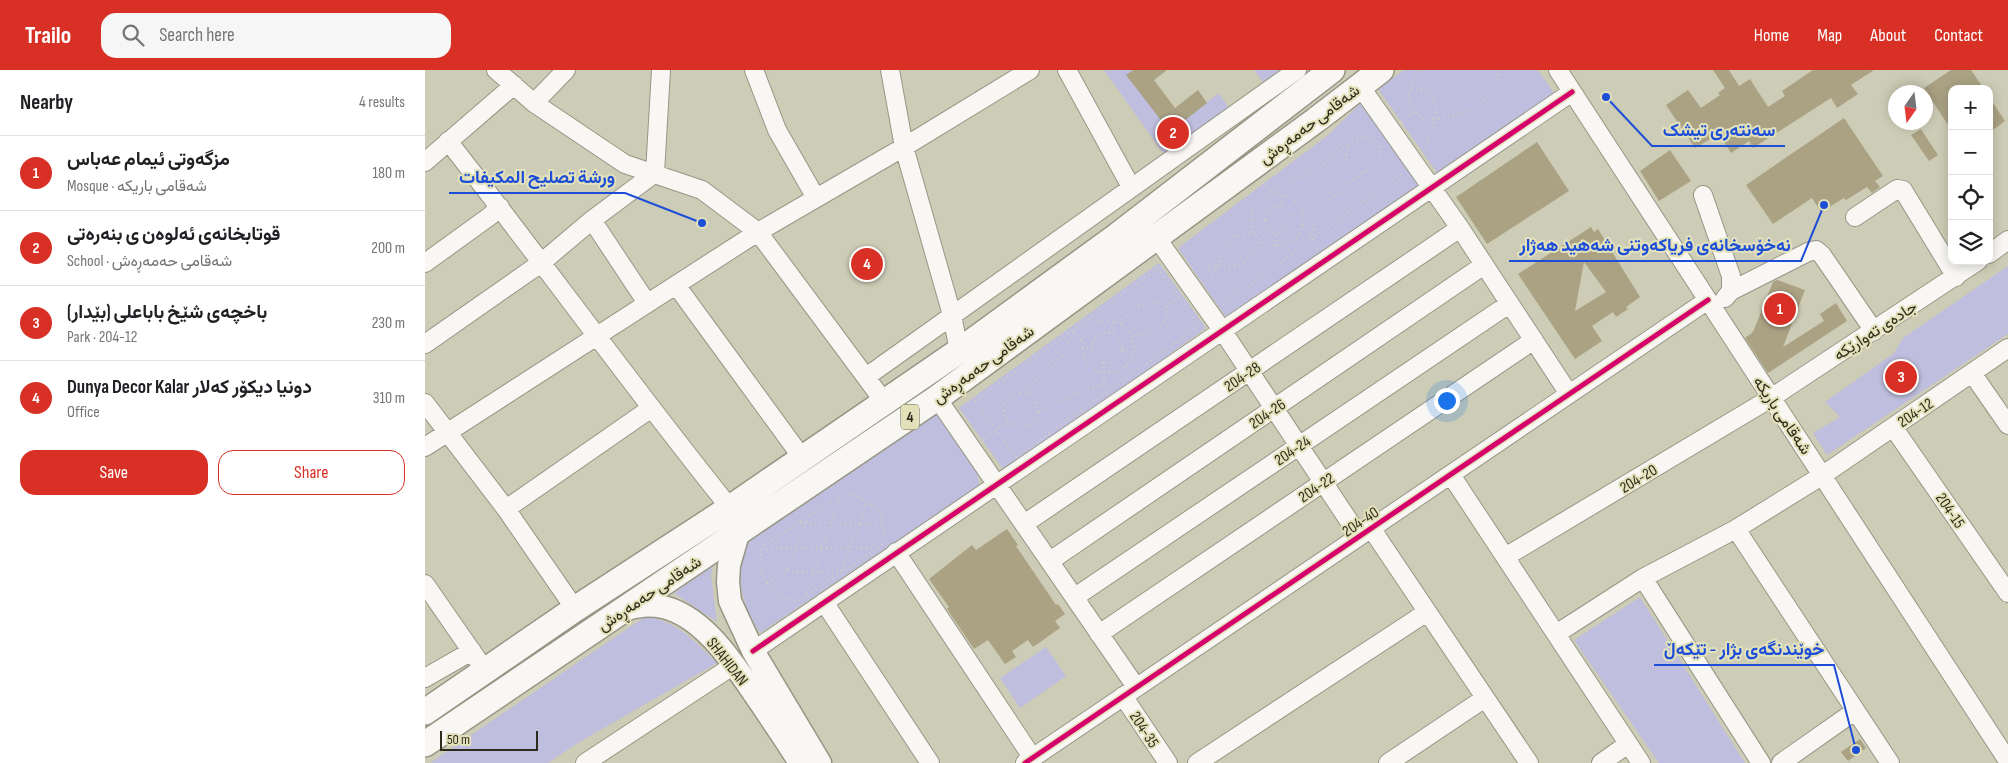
<!DOCTYPE html>
<html lang="en">
<head>
<meta charset="utf-8">
<style>
	body { margin:0; font-family:"Sofia Sans Condensed",Vazirmatn,sans-serif; background:#f6f6f6; color:#202124 }
	.controls { position:absolute; right:15px; top:15px; display:grid; overflow:hidden; border-radius:10px; box-shadow:0 2px 12px #0003 }
	.controls button { width:45px; height:45px; display:grid; place-items:center; padding:0; border:0; border-bottom:1px solid #e0e0e0; background:#fff; color:#202124; font:25px sans-serif }
	.compass { position:absolute; left:1463px; top:15px; width:45px; height:45px; border-radius:50%; background:#fff; box-shadow:0 2px 12px #0003; rotate:194deg }
	.scale { position:absolute; left:15px; bottom:12px; width:98px; box-sizing:border-box; padding-left:5px; border:2px solid #2d2c1d; border-top:0; font-size:14px; line-height:18px; white-space:nowrap; color:#2d2c1d; -webkit-text-stroke:4px #e3e1ba; paint-order:stroke }
	.you { position:absolute; left:1021px; top:330px; width:18px; height:18px; margin:-12px; border:4px solid #fff; border-radius:50%; background:#1a73e8; box-shadow:0 0 0 8px #1a73e833 }
	.badge { display:grid; place-items:center; width:32px; height:32px; border-radius:50%; background:#d93025; color:#fff; font-size:16px; font-weight:700 }
	.pin { position:absolute; translate:-50% -50%; border:2px solid #fff; box-shadow:0 1px 5px #0006 }
	.list { margin:0; padding:0; list-style:none }
	h2 { display:flex; justify-content:space-between; align-items:center; height:65px; margin:0; padding:0 20px; font-size:21px }
	h2 small { font-size:16px; font-weight:400; color:#757577 }
	.list li { display:grid; grid-template-columns:32px 1fr auto; gap:15px; align-items:center; box-sizing:border-box; height:75px; padding:0 20px; border-top:1px solid #e0e0e0 }
	.list b { display:block; font-size:19px; white-space:nowrap }
	.list p { margin:0; font-size:16px; white-space:nowrap; color:#757577 }
	.list em { font-size:16px; font-style:normal; color:#757577 }
	.actions { display:flex; gap:10px; padding:15px 20px }
	.actions a { flex:1; padding:11px 0; border:1px solid #d93025; border-radius:15px; text-align:center; font-size:18px; color:#d93025 }
	.actions .main { background:#d93025; color:#fff }
	.icon { flex:none; width:28px; height:28px; fill:none; stroke:currentColor; stroke-width:2; stroke-linecap:round; stroke-linejoin:round }
	.map { position:relative; flex:none; width:1583px; height:693px; overflow:hidden }
	header { display:flex; align-items:center; gap:30px; box-sizing:border-box; height:70px; padding:0 25px; background:#d93025; color:#fff }
	header strong { font-size:24px }
	nav { display:flex; gap:28px; margin-inline-start:auto; font-size:18px }
	.search { width:350px; height:45px; background:#f6f6f6; display:flex; align-items:center; gap:12px; box-sizing:border-box; padding:0 18px; border-radius:15px; color:#757577; font-size:19px }
	main { display:flex }
	aside { flex:1; background:#fff }
	.map>svg:first-child { display:block }
	.green { fill:#bfbede }
	.building { fill:#aba284; fill-rule:evenodd }
	.lines { fill:none; stroke-linecap:round; stroke-linejoin:round }
	.minor-casing { stroke:#979685; stroke-width:20 }
	.major-casing { stroke:#979685; stroke-width:25 }
	.highway-casing { stroke:#979685; stroke-width:28 }
	.path { stroke:#cecec7; stroke-width:2.5; stroke-dasharray:1 4; stroke-linecap:butt }
	.minor { stroke:#f8f7f4; stroke-width:18 }
	.major { stroke:#f8f7f4; stroke-width:22 }
	.highway { stroke:#f8f7f4; stroke-width:25 }
	.cycleway-casing { stroke:#e3e1ba; stroke-width:8 }
	.cycleway { stroke:#d6006c; stroke-width:5 }
	.labels { text-anchor:middle; stroke-width:4; stroke-linejoin:round; paint-order:stroke }
	.shield { fill:#e3e1ba; stroke:#64624c; stroke-width:1 }
	.shield-label { font-size:15px; font-weight:bold; fill:#2d2c1d }
	.street-label { font-size:16px; fill:#2d2c1d; stroke:#e3e1ba }
	.leader { fill:none; stroke:#1d4ed8; stroke-width:2 }
	.callout-dot { fill:#1d4ed8; stroke:#e3e1ba; stroke-width:2 }
	.callout-label { font-size:18px; text-anchor:middle; font-weight:bold; fill:#1d4ed8; stroke:#e3e1ba; stroke-width:4; stroke-linejoin:round; paint-order:stroke }
</style>
</head>
<body>
<header>
<strong>Trailo</strong>
<div class="search"><svg class="icon" aria-label="search" viewBox="0 0 24 24"><circle cx="10" cy="10" r="6"/><path d="M15 15l6 6"/></svg>Search here</div>
<nav><a>Home</a><a>Map</a><a>About</a><a>Contact</a></nav>
</header>
<main>
<aside>
<h2>Nearby<small>4 results</small></h2>
<ul class="list">
<li><span class="badge">1</span><div><b>مزگەوتی ئیمام عەباس</b><p>Mosque · شەقامی باریکە</p></div><em>180 m</em></li>
<li><span class="badge">2</span><div><b>قوتابخانەی ئەلوەن ی بنەرەتی</b><p>School · شەقامی حەمەڕەش</p></div><em>200 m</em></li>
<li><span class="badge">3</span><div><b>باخچەی شێخ باباعلی (بێدار)</b><p>Park · 204-12</p></div><em>230 m</em></li>
<li><span class="badge">4</span><div><b>Dunya Decor Kalar دونیا دیکۆر کەلار</b><p>Office</p></div><em>310 m</em></li>
</ul>
<div class="actions"><a class="main">Save</a><a>Share</a></div>
</aside>
<div class="map">
<svg width="1583" height="693" viewBox="0 0 1583 693">
	<rect width="100%" height="100%" fill="#cdccb6"/>
	<path class="green" d="M679,0H708L756,61L760,57L756,52L794,23L805,40L740,86Z
		M829,0H861L840,15Z
		M979,0H1113L1131,26L1015,107L953,19Z
		M938,31L998,118L802,249L753,178L902,66Z
		M734,193L781,258L581,403L534,338Z
		M1583,196V264L1402,385L1388,363L1415,347L1400,332L1469,283L1478,268Z
		M509,341L553,404L554,414L551,418L335,563C318,535 305,502 325,471Z
		M288,496L286,505L292,552L249,523Z
		M1215,527L1320,693H1234L1149,570Z
		M221,546C256,554 267,569 292,593L151,674L123,693H5Z
		M621,577L641,606L595,638L575,608Z"/>
	<path class="building" d="M708,0H742L729,10L750,38L773,20L782,33L745,62L701,5Z
		M1288,0H1304L1314,16L1325,9L1343,37L1360,26L1357,21L1388,0H1449L1426,15L1433,24L1412,38L1406,28L1328,78L1324,71L1306,83L1294,64L1270,78L1241,35L1263,20L1276,38L1295,25L1293,23L1300,18Z
		M1526,0H1546L1559,19H1527V61L1499,18Z
		M1564,27L1580,51L1564,63Z
		M1419,48L1458,106L1450,111L1455,117L1447,123L1442,117L1421,130L1419,128L1396,142L1387,128L1348,154L1321,115Z
		M1496,59L1513,85L1504,91L1486,65Z
		M1112,72L1144,121L1062,174L1031,127Z
		M1245,80L1266,111L1234,131L1215,101Z
		M1166,157L1169,162L1173,159L1215,227L1201,237L1203,239L1191,247L1188,242L1167,256L1177,271L1150,289L1093,204ZM1159,192L1181,222L1150,241Z
		M1352,210L1380,220L1358,277L1399,251L1395,244L1411,233L1422,251L1343,303L1320,268L1328,262L1348,212Z
		M582,459L593,475L591,476L631,535L633,534L640,544L630,551L635,558L608,577L603,570L587,581L591,587L580,594L563,570L549,579L522,539L524,537L504,509L547,475L551,480Z
		M1435,669L1441,678L1423,691L1416,682Z"/>
	<g class="lines">
		<g class="minor-casing">
			<path id="minor" d="M71,0L109,33L200,94L277,120L333,162L460,333
				M329,0L352,60L391,128
				M465,0L479,77L527,245L534,281
				M642,0L706,117
				M1133,0L1583,691
				M935,16L1035,158L1144,324
				M109,33L141,0
				M23,71C118,192 208,318 305,438
				M0,92L89,15
				M1278,125L1306,206V221L1300,228
				M1430,147L1472,119L1478,120L1531,207
				M167,150L222,233
				M731,167L797,260L934,466
				M1564,184L1583,170
				M0,193L65,146L75,137
				M251,215L378,389
				M1306,221L1383,182L1391,180L1397,185L1449,261
				M0,274L116,193L167,150L230,103L236,0
				M1547,303L1583,355
				M441,307L872,0
				M512,328L711,617
				M0,333L81,439L150,539
				M1468,357L1583,523
				M0,377L333,162L479,77L605,0
				M1026,405L1216,693
				M81,439L225,339
				M599,454L1035,158
				M946,458L1104,693
				M1311,459L1465,693
				M471,482L607,687
				M1080,487L1346,328L1553,191
				M625,491L1059,195
				M1218,508L1336,693
				M0,514L61,602
				M650,527L1084,234
				M399,532L505,693
				M674,564L1109,270
				M1131,564L1218,508L1311,459L1398,405L1583,278
				M328,581L1147,22
				M0,608L47,581
				M698,626L743,693
				M160,693L309,595
				M600,693L1283,230
				M772,693L1002,542
				M963,693L1060,628
				M1176,693L1203,674
				M1356,693L1430,641"/>
		</g>
		<g class="major-casing">
			<path id="major" d="M313,464L304,495L303,512L305,531L328,581L395,693
				M200,539C213,536 224,534 238,537C282,547 313,601 337,635C350,655 363,673 375,693"/>
		</g>
		<g class="highway-casing">
			<path id="highway" d="M0,642L150,539L305,438L534,281L693,165L907,0
				M0,674L512,328L891,50L956,0"/>
		</g>
		<path class="path" d="M993,0C984,21 978,33 998,49C1010,49 1023,48 1034,45C1053,40 1071,19 1076,0
			M986,19C1027,19 1007,57 1000,81
			M977,52L989,42
			M921 84a17 17 0 1 1 34 0a17 17 0 1 1-34 0Z
			M838,112L845,120L885,102L899,93L925,74
			M826 150a26 26 0 1 1 52 0a26 26 0 1 1-52 0Z
			M840 150a13 13 0 1 1 26 0a13 13 0 1 1-26 0Z
			M856,137L859,125
			M877,155L887,166
			M829,162C814,164 799,168 795,185C793,192 793,198 788,204L785,203L783,198C791,193 794,197 803,197C819,198 830,183 835,169
			M850,176L851,164
			M892,179C891,175 889,171 888,167C884,144 927,109 945,99
			M733,198L774,256L591,387L550,331Z
			M798,235L979,102
			M741,237L754,228
			M657 277a26 26 0 1 1 52 0a26 26 0 1 1-52 0Z
			M696,255C705,239 718,233 735,232C757,244 724,268 707,266
			M650,261L657,272
			M685,263L690,252
			M667 278a15 15 0 1 1 30 0a15 15 0 1 1-30 0Z
			M657,278H667
			M697,279L707,282
			M679,292V315
			M700,297L705,305
			M595,322C613,313 647,281 649,259
			M579 340a17 17 0 1 1 34 0a17 17 0 1 1-34 0Z
			M613,342C635,330 655,321 679,315L685,319
			M558,370L583,352
			M428,425C454,435 466,448 456,477L371,532C343,526 330,505 337,477L415,426Z
			M375,453H459
			M336,479L452,477
			M362,501L416,502L442,431
			M342,513L362,501L381,451
			M381,524L416,426"/>
		<use href="#minor" class="minor"/>
		<use href="#major" class="major"/>
		<use href="#highway" class="highway"/>
		<g class="cycleway-casing">
			<path id="cycleway" d="M328,581L1147,22
				M600,693L1283,230"/>
		</g>
		<use href="#cycleway" class="cycleway"/>
	</g>
	<g class="labels">
		<rect class="shield" x="476" y="334.5" width="18" height="25" rx="4"/>
		<g class="shield-label">
			<text x="485" y="352">4</text>
		</g>
		<g class="street-label">
			<text transform="translate(884 54) rotate(-37)" y="6">شەقامی حەمەڕەش</text>
			<text transform="translate(1450 260) rotate(-33)" y="6">جادەی تەوارێکە</text>
			<text transform="translate(558 294) rotate(-36)" y="6">شەقامی حەمەڕەش</text>
			<text transform="translate(817 306) rotate(-34)" y="6">204-28</text>
			<text transform="translate(1490 342) rotate(-34)" y="6">204-12</text>
			<text transform="translate(842 343) rotate(-34)" y="6">204-26</text>
			<text transform="translate(1358 345) rotate(56)" y="6">شەقامی باریکە</text>
			<text transform="translate(867 380) rotate(-34)" y="6">204-24</text>
			<text transform="translate(1213 408) rotate(-31)" y="6">204-20</text>
			<text transform="translate(891 417) rotate(-34)" y="6">204-22</text>
			<text transform="translate(1526 440) rotate(56)" y="6">204-15</text>
			<text transform="translate(935 451) rotate(-34)" y="6">204-40</text>
			<text transform="translate(224 523) rotate(-34)" y="6">شەقامی حەمەڕەش</text>
			<text transform="translate(303 591) rotate(52)" y="6">SHAHIDAN</text>
			<text transform="translate(720 659) rotate(57)" y="6">204-35</text>
		</g>
	</g>
	<path class="leader" d="M1181 27L1227 76H1360M277 153L200 123H24M1399 135L1376 191H1084M1431 680L1409 595H1229"/>
	<g class="callout-dot">
		<circle cx="1181" cy="27" r="5"/>
		<circle cx="277" cy="153" r="5"/>
		<circle cx="1399" cy="135" r="5"/>
		<circle cx="1431" cy="680" r="5"/>
	</g>
	<g class="callout-label">
		<text x="1294" y="66">سەنتەری تیشک</text>
		<text x="112" y="113">ورشة تصليح المكيفات</text>
		<text x="1230" y="181">نەخۆسخانەی فریاکەوتنی شەهید هەژار</text>
		<text x="1319" y="585">خوێندنگەی بژار - تێکەڵ</text>
	</g>
</svg>
<div class="controls">
<button>+</button>
<button>−</button>
<button><svg class="icon" aria-label="locate" viewBox="0 0 24 24"><circle cx="12" cy="12" r="6"/><path d="M12 2v4M12 18v4M2 12h4M18 12h4"/></svg></button>
<button><svg class="icon" aria-label="layers" viewBox="0 0 24 24"><path d="M12 4l9 5-9 5-9-5zM3 14l9 5 9-5"/></svg></button>
</div>
<svg class="compass" viewBox="-18 -18 36 36"><path d="M0-13l5 13h-10z" fill="#e53935"/><path d="M0 13l5-13h-10z" fill="#757577"/></svg>
<div class="scale">50 m</div>
<div class="you"></div>
<div class="pin badge" style="left:1355px;top:239px">1</div>
<div class="pin badge" style="left:748px;top:63px">2</div>
<div class="pin badge" style="left:1476px;top:307px">3</div>
<div class="pin badge" style="left:442px;top:194px">4</div>
</div>
</main>
</body>
</html>
